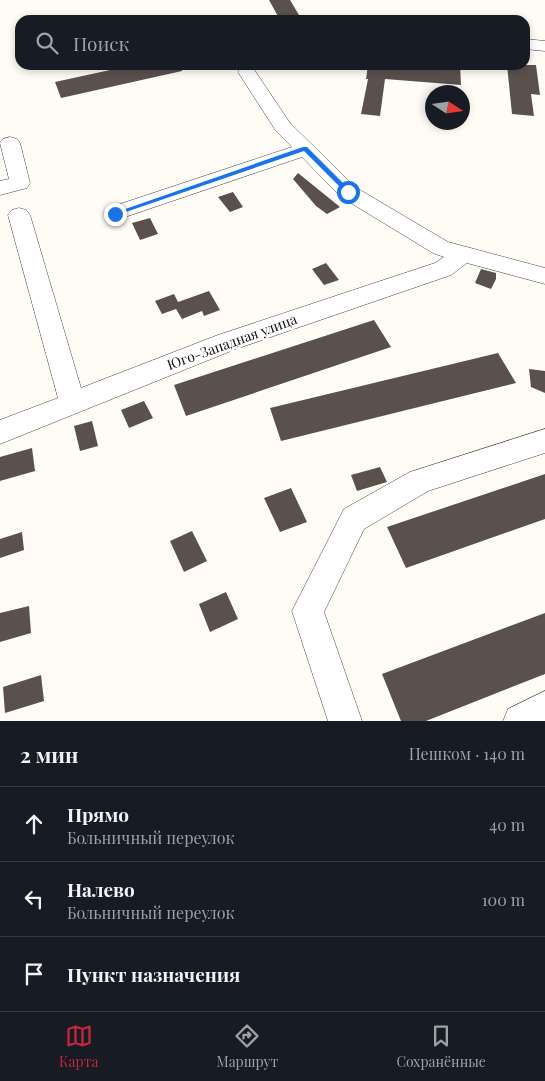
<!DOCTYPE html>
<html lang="ru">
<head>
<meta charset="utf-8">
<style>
	body { margin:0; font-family:"Playfair Display",serif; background:#20242c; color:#f1f3f6 }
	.compass { position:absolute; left:425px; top:85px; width:45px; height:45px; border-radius:50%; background:#171b24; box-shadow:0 2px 8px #0003; rotate:102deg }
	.stop { position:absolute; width:15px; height:15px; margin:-11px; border:4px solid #1a73e8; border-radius:50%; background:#fff }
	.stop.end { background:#1a73e8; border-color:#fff; box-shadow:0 1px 5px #0008 }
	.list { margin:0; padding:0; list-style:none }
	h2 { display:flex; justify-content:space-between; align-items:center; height:65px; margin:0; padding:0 20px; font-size:21px }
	h2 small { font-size:16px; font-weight:400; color:#9ea1a6 }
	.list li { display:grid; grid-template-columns:32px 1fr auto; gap:15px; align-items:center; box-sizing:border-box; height:75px; padding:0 20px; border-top:1px solid #363941 }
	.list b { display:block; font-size:19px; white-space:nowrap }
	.list p { margin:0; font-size:16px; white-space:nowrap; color:#9ea1a6 }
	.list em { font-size:16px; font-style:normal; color:#9ea1a6 }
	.icon { flex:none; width:28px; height:28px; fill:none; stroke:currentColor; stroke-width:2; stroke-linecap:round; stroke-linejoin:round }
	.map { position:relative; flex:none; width:545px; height:721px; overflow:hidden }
	.search { position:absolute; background:#171b24; box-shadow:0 2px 8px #0003; left:15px; right:15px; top:15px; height:55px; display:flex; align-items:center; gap:12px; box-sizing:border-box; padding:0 18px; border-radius:15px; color:#9ea1a6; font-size:19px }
	.sheet { height:290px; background:#171b24 }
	nav { display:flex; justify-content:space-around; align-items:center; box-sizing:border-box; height:70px; border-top:1px solid #363941; background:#171b24; font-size:14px; color:#9ea1a6 }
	nav a { display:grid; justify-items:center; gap:2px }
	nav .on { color:#c3273c }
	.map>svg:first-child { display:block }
	.building { fill:#5a514d }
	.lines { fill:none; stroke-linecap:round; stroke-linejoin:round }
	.minor-casing { stroke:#444; stroke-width:1 }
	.minor { fill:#fff; fill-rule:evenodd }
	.route { fill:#1a73e8 }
	.labels { text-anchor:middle; stroke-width:5; stroke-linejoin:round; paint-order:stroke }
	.street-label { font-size:14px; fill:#111; stroke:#fff }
</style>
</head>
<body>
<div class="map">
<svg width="545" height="721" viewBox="0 0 545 721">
	<rect width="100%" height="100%" fill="#fffcf5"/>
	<path class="building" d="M269,0H290L302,20H280Z
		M133,65H182V71L61,98L55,82Z
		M368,65H460L461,85L385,79L380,116L361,114L368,79H366Z
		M507,65H536L540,95L531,94L534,116L512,114Z
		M298,173L340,207L327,214L316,206L293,179Z
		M233,192L243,207L230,212L218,197Z
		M150,218L158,234L140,240L132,223Z
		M326,263L339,280L324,285L312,269Z
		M481,269L496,273V279L491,289L475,283Z
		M209,291L220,310L204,316L202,311L182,319L176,309L162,314L155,301L174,294L178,302Z
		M374,320L391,347L186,416L174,385Z
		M498,353L516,383L281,441L270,408Z
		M529,369L545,371V393L531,387Z
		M144,401L153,418L129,428L121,410Z
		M92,421L98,446L80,451L74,426Z
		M32,448L35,471L0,481V457Z
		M380,467L387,482L357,491L351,475Z
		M545,474V519L406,568L387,527Z
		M291,488L307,522L280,532L264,498Z
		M192,531L207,561L184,572L170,541Z
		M22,532L24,550L0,558V539Z
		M226,592L238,619L210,632L199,604Z
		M29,606L31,633L0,642V613Z
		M545,613V674L426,721H401L382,674Z
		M41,675L44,701L5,713L3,687Z"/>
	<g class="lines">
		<g class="minor-casing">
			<path id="minor" d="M525,39L545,41V51L525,49Z
				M247,67L253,68L290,123L355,187L448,242L545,268V284L467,263L451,275L236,349L0,444V420L58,398L8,215L12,210L19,208L26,210L30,215L81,388L218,335L435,263L444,257L433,253L341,197L302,157L122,218L115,220L108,218L104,213L108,208L292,147L276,131L238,72L241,68Z
				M10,137L17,139L20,143L30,183L27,188L0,195V181L9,179L0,143L3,139Z
				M545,429V453L428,491L364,529L324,612L362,721H328L292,611L344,509L410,472Z
				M545,691V721H503L508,709Z"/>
		</g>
		<use href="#minor" class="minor"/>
	</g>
	<path class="route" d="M303,147H307L350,190V193H346L304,151L117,215L111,214Z"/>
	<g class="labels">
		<g class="street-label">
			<text transform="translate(232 342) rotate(-20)" y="5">Юго-Западная улица</text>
		</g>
	</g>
</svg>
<svg class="compass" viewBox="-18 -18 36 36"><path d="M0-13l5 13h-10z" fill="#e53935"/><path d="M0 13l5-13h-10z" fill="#9ea1a6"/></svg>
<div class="stop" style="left:348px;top:192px"></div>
<div class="stop end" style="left:115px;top:214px"></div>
<div class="search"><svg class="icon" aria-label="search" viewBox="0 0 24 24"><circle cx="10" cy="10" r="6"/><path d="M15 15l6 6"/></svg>Поиск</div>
</div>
<section class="sheet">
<h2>2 мин<small>Пешком · 140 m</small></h2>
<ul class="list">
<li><svg class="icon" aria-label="ahead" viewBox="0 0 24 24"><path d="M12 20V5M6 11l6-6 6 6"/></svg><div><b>Прямо</b><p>Больничный переулок</p></div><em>40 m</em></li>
<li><svg class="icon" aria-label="left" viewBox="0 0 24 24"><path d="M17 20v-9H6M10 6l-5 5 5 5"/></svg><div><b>Налево</b><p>Больничный переулок</p></div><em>100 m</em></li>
<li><svg class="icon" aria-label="arrive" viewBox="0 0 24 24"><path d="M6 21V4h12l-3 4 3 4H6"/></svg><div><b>Пункт назначения</b></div></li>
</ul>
</section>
<nav>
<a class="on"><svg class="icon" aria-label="map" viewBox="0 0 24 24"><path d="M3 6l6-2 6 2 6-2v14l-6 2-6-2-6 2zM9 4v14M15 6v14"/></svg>Карта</a>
<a><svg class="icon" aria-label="directions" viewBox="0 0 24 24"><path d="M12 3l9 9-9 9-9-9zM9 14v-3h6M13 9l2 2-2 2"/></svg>Маршрут</a>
<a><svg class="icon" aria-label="saved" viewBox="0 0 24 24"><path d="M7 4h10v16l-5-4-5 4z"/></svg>Сохранённые</a>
</nav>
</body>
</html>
